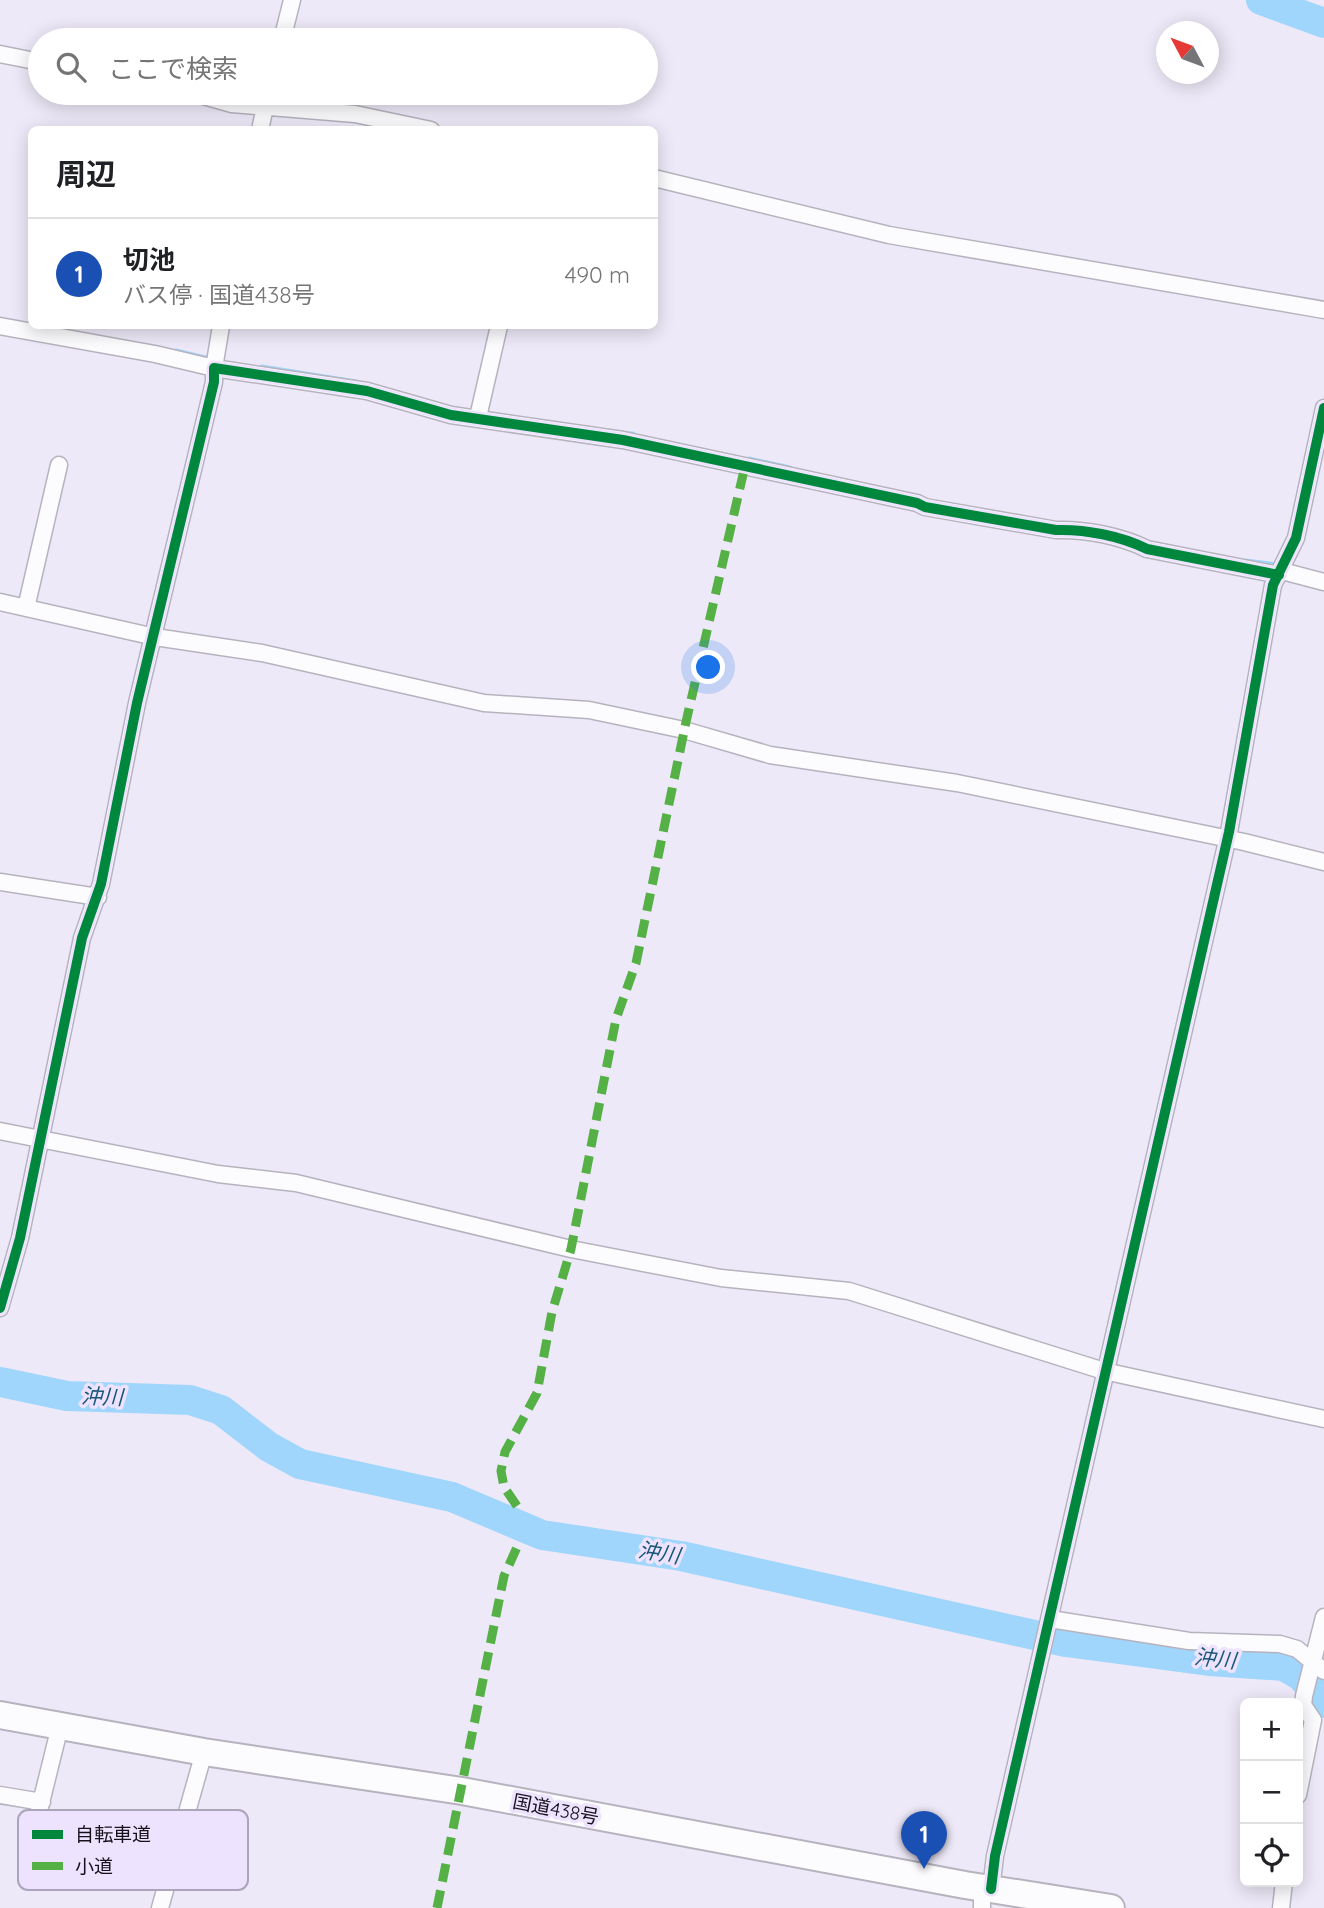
<!DOCTYPE html>
<html lang="ja">
<head>
<meta charset="utf-8">
<style>
	body { margin:0; font-family:Quicksand,"Noto Sans JP",sans-serif; background:#f6f6f6; color:#202124 }
	.controls { position:absolute; right:21px; bottom:21px; display:grid; overflow:hidden; border-radius:10px; box-shadow:0 4px 18px #0003 }
	.controls button { width:63px; height:63px; display:grid; place-items:center; padding:0; border:0; border-bottom:2px solid #e0e0e0; background:#fff; color:#202124; font:35px sans-serif }
	.compass { position:absolute; left:1156px; top:21px; width:63px; height:63px; border-radius:50%; background:#fff; box-shadow:0 4px 18px #0003; rotate:311deg }
	.you { position:absolute; left:709px; top:668px; width:24px; height:24px; margin:-18px; border:5px solid #fff; border-radius:50%; background:#1a73e8; box-shadow:0 0 0 10px #1a73e833 }
	.badge { display:grid; place-items:center; width:46px; height:46px; border-radius:50%; background:#ea580c; color:#fff; font-size:23px; font-weight:700 }
	.pin { position:absolute; translate:-50% -58px; filter:drop-shadow(0 2px 4px #0008) }
	.pin::after { content:''; position:absolute; top:37px; width:24px; height:21px; background:inherit; clip-path:polygon(0 0,100% 0,50% 100%) }
	.list { margin:0; padding:0; list-style:none }
	h2 { display:flex; justify-content:space-between; align-items:center; height:91px; margin:0; padding:0 28px; font-size:30px }
	h2 small { font-size:23px; font-weight:400; color:#757577 }
	.list li { display:grid; grid-template-columns:46px 1fr auto; gap:21px; align-items:center; box-sizing:border-box; height:112px; padding:0 28px; border-top:2px solid #e0e0e0 }
	.list b { display:block; font-size:26px; white-space:nowrap }
	.list p { margin:0; font-size:23px; white-space:nowrap; color:#757577 }
	.list em { font-size:23px; font-style:normal; color:#757577 }
	.icon { flex:none; width:38px; height:38px; fill:none; stroke:currentColor; stroke-width:2; stroke-linecap:round; stroke-linejoin:round }
	.map { position:relative; flex:none; width:1324px; height:1908px; overflow:hidden }
	.search { position:absolute; background:#fff; box-shadow:0 4px 18px #0003; left:28px; top:28px; width:630px; height:77px; display:flex; align-items:center; gap:18px; box-sizing:border-box; padding:0 24px; border-radius:38px; color:#757577; font-size:26px }
	.panel { position:absolute; background:#fff; box-shadow:0 4px 18px #0003; left:28px; top:126px; width:630px; height:203px; border-radius:10px }
	.map>svg:first-child { display:block }
	.lines { fill:none; stroke-linecap:round; stroke-linejoin:round }
	.stream { stroke:#a0d6fc; stroke-width:5 }
	.river { stroke:#a0d6fc; stroke-width:30 }
	.minor-casing { stroke:#b6b3be; stroke-width:19 }
	.trunk-casing { stroke:#b6b3be; stroke-width:30 }
	.minor { stroke:#fcfcfe; stroke-width:16 }
	.trunk { stroke:#fcfcfe; stroke-width:26 }
	.quiet { stroke:#55b145; stroke-width:9; stroke-dasharray:18 9; stroke-linecap:butt }
	.cycleway-casing { stroke:#ede3fe; stroke-width:15 }
	.cycleway { stroke:#00873e; stroke-width:10 }
	.labels { text-anchor:middle; stroke-width:7; stroke-linejoin:round; paint-order:stroke }
	.street-label { font-size:19px; fill:#15121b; stroke:#ede3fe }
	.water-label { font-size:21px; font-style:italic; fill:#1a5676; stroke:#ede3fe }
	.key { fill:#ede3fe; stroke:#aca4ba; stroke-width:2 }
	.key-label { font-size:19px; fill:#15121b }
</style>
</head>
<body>
<div class="map">
<svg width="1324" height="1908" viewBox="0 0 1324 1908">
	<rect width="100%" height="100%" fill="#eee9f8"/>
	<g class="lines">
		<path class="stream" d="M176,351L214,360
			M262,367L356,382
			M612,433L633,434
			M749,459L790,468
			M1246,561L1277,565"/>
		<path class="river" d="M1261,0L1324,23
			M0,1382L67,1396L190,1400L221,1410L269,1447L300,1464L452,1497L542,1535L681,1556L1066,1642L1209,1661L1284,1666L1301,1676L1324,1703"/>
		<g class="minor-casing">
			<path id="minor" d="M282,40L292,0
				M0,54L40,62
				M193,93L232,104L355,114L431,130
				M260,130L268,93
				M654,178L889,235L1324,310
				M0,326L155,354L214,368L221,326
				M478,417L499,326
				M1282,571L1324,582
				M0,602L155,637L262,653L484,703L589,710L684,730L770,755L957,783L1244,842L1324,862
				M26,608L59,465
				M0,882L98,897
				M0,1131L218,1174L296,1183L571,1249L721,1278L849,1291L1104,1371L1324,1419
				M0,1308L20,1238L82,938L101,884L137,703L214,382V368L367,391L451,415L623,440L917,503L925,507L1056,530C1085,529 1121,536 1147,549L1279,575
				M1050,1619L1189,1641L1280,1644L1297,1649L1324,1671
				M0,1795L42,1802
				M1298,1795L1313,1720L1303,1705L1304,1696L1324,1617
				M34,1831L60,1726
				M982,1888V1908
				M991,1889L995,1856L1229,832L1273,585L1296,538L1324,408
				M160,1908L204,1752
				M1281,1908L1284,1882"/>
		</g>
		<g class="trunk-casing">
			<path id="trunk" d="M0,1715L204,1752L462,1791L965,1885L1111,1908"/>
		</g>
		<use href="#minor" class="minor"/>
		<use href="#trunk" class="trunk"/>
		<path class="quiet" d="M517,1506L504,1487L501,1471L505,1452L537,1393L552,1312L571,1249L616,1019L636,963L686,722L745,466
			M437,1908L504,1576L518,1545"/>
		<g class="cycleway-casing">
			<path id="cycleway" d="M0,1308L20,1238L82,938L101,884L137,703L214,382V368L367,391L451,415L623,440L917,503L925,507L1056,530C1085,529 1121,536 1147,549L1279,575
				M991,1889L995,1856L1229,832L1273,585L1296,538L1324,408"/>
		</g>
		<use href="#cycleway" class="cycleway"/>
	</g>
	<g class="labels">
		<g class="street-label">
			<text transform="translate(556 1809) rotate(11)" y="7">国道438号</text>
		</g>
		<g class="water-label">
			<text transform="translate(102 1397) rotate(2)" y="7">沖川</text>
			<text transform="translate(659 1553) rotate(9)" y="7">沖川</text>
			<text transform="translate(1215 1659) rotate(6)" y="7">沖川</text>
		</g>
	</g>
	<rect x="18" y="1810" width="230" height="80" rx="10" class="key"/>
	<rect x="32" y="1830" width="31" height="9" fill="#00873e"/>
	<rect x="32" y="1862" width="31" height="8" fill="#55b145"/>
	<g class="key-label">
		<text x="75" y="1841">自転車道</text>
		<text x="75" y="1873">小道</text>
	</g>
</svg>
<div class="controls">
<button>+</button>
<button>−</button>
<button><svg class="icon" aria-label="locate" viewBox="0 0 24 24"><circle cx="12" cy="12" r="6"/><path d="M12 2v4M12 18v4M2 12h4M18 12h4"/></svg></button>
</div>
<svg class="compass" viewBox="-18 -18 36 36"><path d="M0-13l5 13h-10z" fill="#e53935"/><path d="M0 13l5-13h-10z" fill="#757577"/></svg>
<div class="you"></div>
<div class="pin badge" style="left:924px;top:1869px;background:#1a4fb4">1</div>
<div class="search"><svg class="icon" aria-label="search" viewBox="0 0 24 24"><circle cx="10" cy="10" r="6"/><path d="M15 15l6 6"/></svg>ここで検索</div>
<section class="panel">
<h2>周辺<small></small></h2>
<ul class="list">
<li><span class="badge" style="background:#1a4fb4">1</span><div><b>切池</b><p>バス停 · 国道438号</p></div><em>490 m</em></li>
</ul>
</section>
</div>
</body>
</html>
